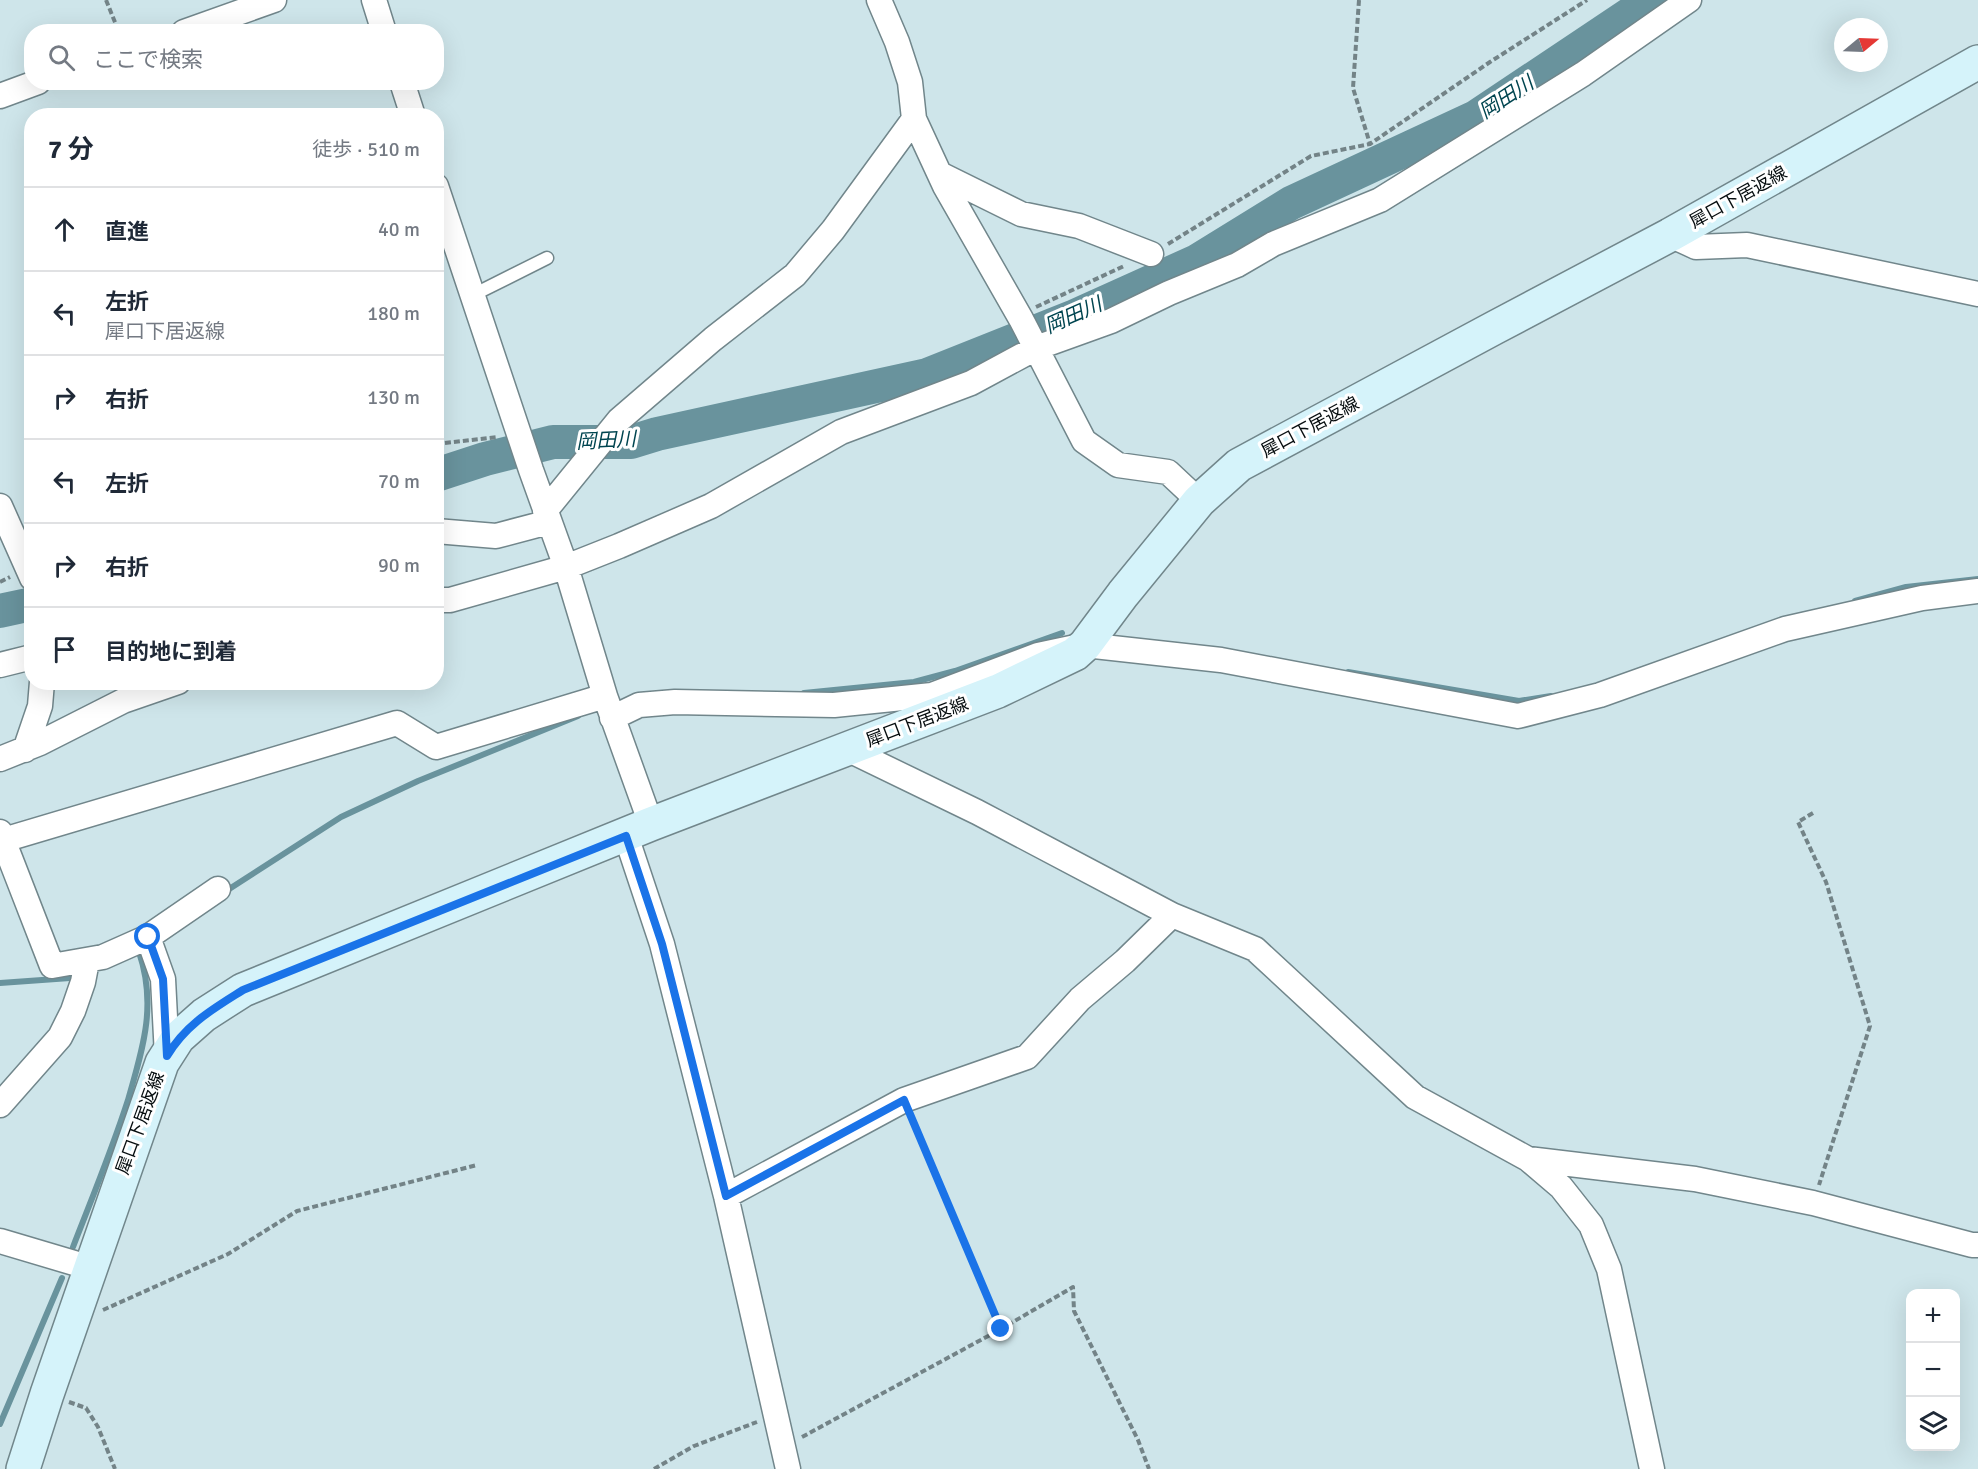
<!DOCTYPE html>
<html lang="ja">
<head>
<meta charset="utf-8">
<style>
	body { margin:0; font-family:Signika,"Noto Sans JP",sans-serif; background:#f2f2f3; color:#1f2937 }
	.controls { position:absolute; right:18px; bottom:18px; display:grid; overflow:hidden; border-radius:12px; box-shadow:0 6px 24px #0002 }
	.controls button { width:54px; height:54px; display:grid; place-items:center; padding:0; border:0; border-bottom:2px solid #e0e1e3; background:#fff; color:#1f2937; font:30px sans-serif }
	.compass { position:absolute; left:1834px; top:18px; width:54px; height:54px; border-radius:50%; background:#fff; box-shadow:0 6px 24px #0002; rotate:71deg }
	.stop { position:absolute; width:18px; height:18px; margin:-14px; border:4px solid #1a73e8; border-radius:50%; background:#fff }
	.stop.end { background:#1a73e8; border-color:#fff; box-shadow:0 2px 6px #0008 }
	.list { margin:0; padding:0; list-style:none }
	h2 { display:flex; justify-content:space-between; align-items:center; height:78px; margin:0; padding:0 24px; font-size:26px }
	h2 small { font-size:20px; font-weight:400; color:#747a83 }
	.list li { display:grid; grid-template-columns:39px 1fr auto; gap:18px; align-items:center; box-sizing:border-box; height:84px; padding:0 24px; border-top:2px solid #e0e1e3 }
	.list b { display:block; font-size:22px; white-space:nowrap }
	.list p { margin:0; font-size:20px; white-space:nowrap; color:#747a83 }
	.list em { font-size:20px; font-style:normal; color:#747a83 }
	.icon { flex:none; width:33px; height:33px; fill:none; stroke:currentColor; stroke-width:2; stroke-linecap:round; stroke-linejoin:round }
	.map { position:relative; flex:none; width:1978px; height:1469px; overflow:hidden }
	.search { position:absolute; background:#fff; box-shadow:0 6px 24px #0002; left:24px; top:24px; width:420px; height:66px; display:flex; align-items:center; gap:15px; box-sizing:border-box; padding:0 21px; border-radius:24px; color:#747a83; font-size:22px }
	.panel { position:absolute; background:#fff; box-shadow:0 6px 24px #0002; left:24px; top:108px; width:420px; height:582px; border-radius:24px }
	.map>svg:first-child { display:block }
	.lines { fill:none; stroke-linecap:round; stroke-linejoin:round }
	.stream { stroke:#69939d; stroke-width:6 }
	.river { stroke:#69939d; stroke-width:34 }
	.lane-casing { stroke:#71868b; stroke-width:15 }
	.street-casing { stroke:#71868b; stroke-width:27 }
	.secondary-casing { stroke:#71868b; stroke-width:36 }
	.path { stroke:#738387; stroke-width:4; stroke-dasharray:6 3; stroke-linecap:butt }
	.lane { stroke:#fff; stroke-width:12 }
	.street { stroke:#fff; stroke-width:24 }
	.secondary { stroke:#d5f3fa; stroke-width:33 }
	.route { stroke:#1a73e8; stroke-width:8 }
	.labels { text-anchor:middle; stroke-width:6; stroke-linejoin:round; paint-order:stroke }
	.street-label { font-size:18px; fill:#060d0f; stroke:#fff }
	.water-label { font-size:20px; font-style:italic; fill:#004550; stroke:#fff }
</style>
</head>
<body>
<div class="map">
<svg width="1978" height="1469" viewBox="0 0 1978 1469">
	<rect width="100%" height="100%" fill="#cee5ea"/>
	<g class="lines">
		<path class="stream" d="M1855,601L1906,587L1978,579
			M1348,672L1519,701L1551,696
			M804,693L914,682L955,671L1062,633
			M223,893L341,817L418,781L578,716
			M0,983L70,978L77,975
			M73,1247C92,1198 112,1150 128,1100C143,1048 157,1005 139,952
			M0,1424L62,1278"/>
		<path class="river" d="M436,475L485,459L553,442H631L657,434L927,375L1075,316L1197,261L1291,203L1476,117L1651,0
			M0,611L32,604"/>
		<g class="lane-casing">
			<path id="lane" d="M473,295L547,258"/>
		</g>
		<g class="street-casing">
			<path id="street" d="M374,0L384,32
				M879,0L897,42L910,82L914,119L945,186L1021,319L1084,441L1118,465L1168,472L1199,501
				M184,32L274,0
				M402,82L413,116
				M0,96L38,82
				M940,174L1021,214L1079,226L1151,254
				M436,186L531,470L566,567L605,696L651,824
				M1670,235L1696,247L1747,245L1978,294
				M0,506L32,578
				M545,511L619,420L713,339L795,275L833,230L914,119
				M436,531L496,536L549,522
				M436,600H450L566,567L619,546L711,506L841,432L971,383L1036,348L1111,321L1169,293L1237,265L1273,244L1380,200L1583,74L1689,0
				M0,665L32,657
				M612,718L639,705L675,702L834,705L932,695L1038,655L1085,645L1221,660L1518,716L1600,695L1785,629L1922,598L1978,591
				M847,749L977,812L1172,915L1255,949L1415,1097L1528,1159L1561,1187L1591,1225L1609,1269L1652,1469
				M25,750L40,706L42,682
				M0,759L40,743L123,701L178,682
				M0,832L52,966L103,957L148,937L218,889
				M626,836L662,944L726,1196L788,1469
				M0,841L397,723L436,747L605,696
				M148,937L163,979L167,1056
				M0,1105L60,1037L73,1011L83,982L87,961
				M1528,1159L1695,1179L1813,1203L1972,1245H1978
				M726,1196L904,1100L1027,1057L1080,999L1125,961L1172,915
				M0,1241L91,1268"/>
		</g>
		<g class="secondary-casing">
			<path id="secondary" d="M23,1469L47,1394L162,1063L178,1038L204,1015L243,990L651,824L998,691L1075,654L1085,645L1123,594L1199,501L1239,465L1494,328L1670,235L1978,62"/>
		</g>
		<path class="path" d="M106,0L119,32
			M1359,0L1353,88L1370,144
			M1168,244L1311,156L1370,144L1490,62L1587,0
			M1036,307L1124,266
			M436,444L498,437
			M0,582L10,577
			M1813,813L1798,822L1826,882L1870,1026L1819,1185
			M912,1117L1001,1329
			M103,1310L228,1254L297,1211L477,1165
			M69,1402L86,1408L98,1427L115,1469
			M802,1437L1001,1329L1073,1287L1074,1311L1138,1440L1149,1469
			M654,1469L694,1446L757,1422"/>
		<use href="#lane" class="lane"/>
		<use href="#street" class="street"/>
		<use href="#secondary" class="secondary"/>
	</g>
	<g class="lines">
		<path class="route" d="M148,937L163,979L167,1056C186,1024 213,1009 243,990L626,836L662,944L726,1196L904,1100L1001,1329"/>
	</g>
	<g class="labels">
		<g class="street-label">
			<text transform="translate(1738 197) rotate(-29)" y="6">犀口下居返線</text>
			<text transform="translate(1310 427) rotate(-28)" y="6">犀口下居返線</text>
			<text transform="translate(917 722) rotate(-21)" y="6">犀口下居返線</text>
			<text transform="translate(140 1123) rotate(-70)" y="6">犀口下居返線</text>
		</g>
		<g class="water-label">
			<text transform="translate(1506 97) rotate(-33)" y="7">岡田川</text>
			<text transform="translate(1073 315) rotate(-24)" y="7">岡田川</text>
			<text transform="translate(606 440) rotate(-3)" y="7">岡田川</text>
		</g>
	</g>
</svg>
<div class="controls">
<button>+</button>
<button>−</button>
<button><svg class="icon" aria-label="layers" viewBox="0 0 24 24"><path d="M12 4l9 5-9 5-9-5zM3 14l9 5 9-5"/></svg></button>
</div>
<svg class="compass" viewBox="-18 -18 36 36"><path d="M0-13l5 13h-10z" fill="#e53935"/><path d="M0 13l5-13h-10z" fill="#747a83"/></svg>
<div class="stop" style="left:148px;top:937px"></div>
<div class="stop end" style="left:1001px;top:1329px"></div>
<div class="search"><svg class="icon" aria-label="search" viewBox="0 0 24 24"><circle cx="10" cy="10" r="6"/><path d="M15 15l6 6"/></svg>ここで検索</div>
<section class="panel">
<h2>7 分<small>徒歩 · 510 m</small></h2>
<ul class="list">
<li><svg class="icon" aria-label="ahead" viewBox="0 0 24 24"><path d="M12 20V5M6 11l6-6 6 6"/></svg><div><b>直進</b></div><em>40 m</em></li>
<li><svg class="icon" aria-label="left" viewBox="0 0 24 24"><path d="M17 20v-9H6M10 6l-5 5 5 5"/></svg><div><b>左折</b><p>犀口下居返線</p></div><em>180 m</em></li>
<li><svg class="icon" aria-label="right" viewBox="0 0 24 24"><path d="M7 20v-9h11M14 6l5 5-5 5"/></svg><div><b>右折</b></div><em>130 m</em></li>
<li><svg class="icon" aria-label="left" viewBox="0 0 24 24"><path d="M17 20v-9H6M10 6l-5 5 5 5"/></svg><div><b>左折</b></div><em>70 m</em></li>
<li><svg class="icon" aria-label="right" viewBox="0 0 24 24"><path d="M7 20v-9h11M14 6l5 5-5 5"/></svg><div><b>右折</b></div><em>90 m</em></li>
<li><svg class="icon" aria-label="arrive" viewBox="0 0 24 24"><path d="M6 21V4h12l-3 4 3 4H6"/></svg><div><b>目的地に到着</b></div></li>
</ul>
</section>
</div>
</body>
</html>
